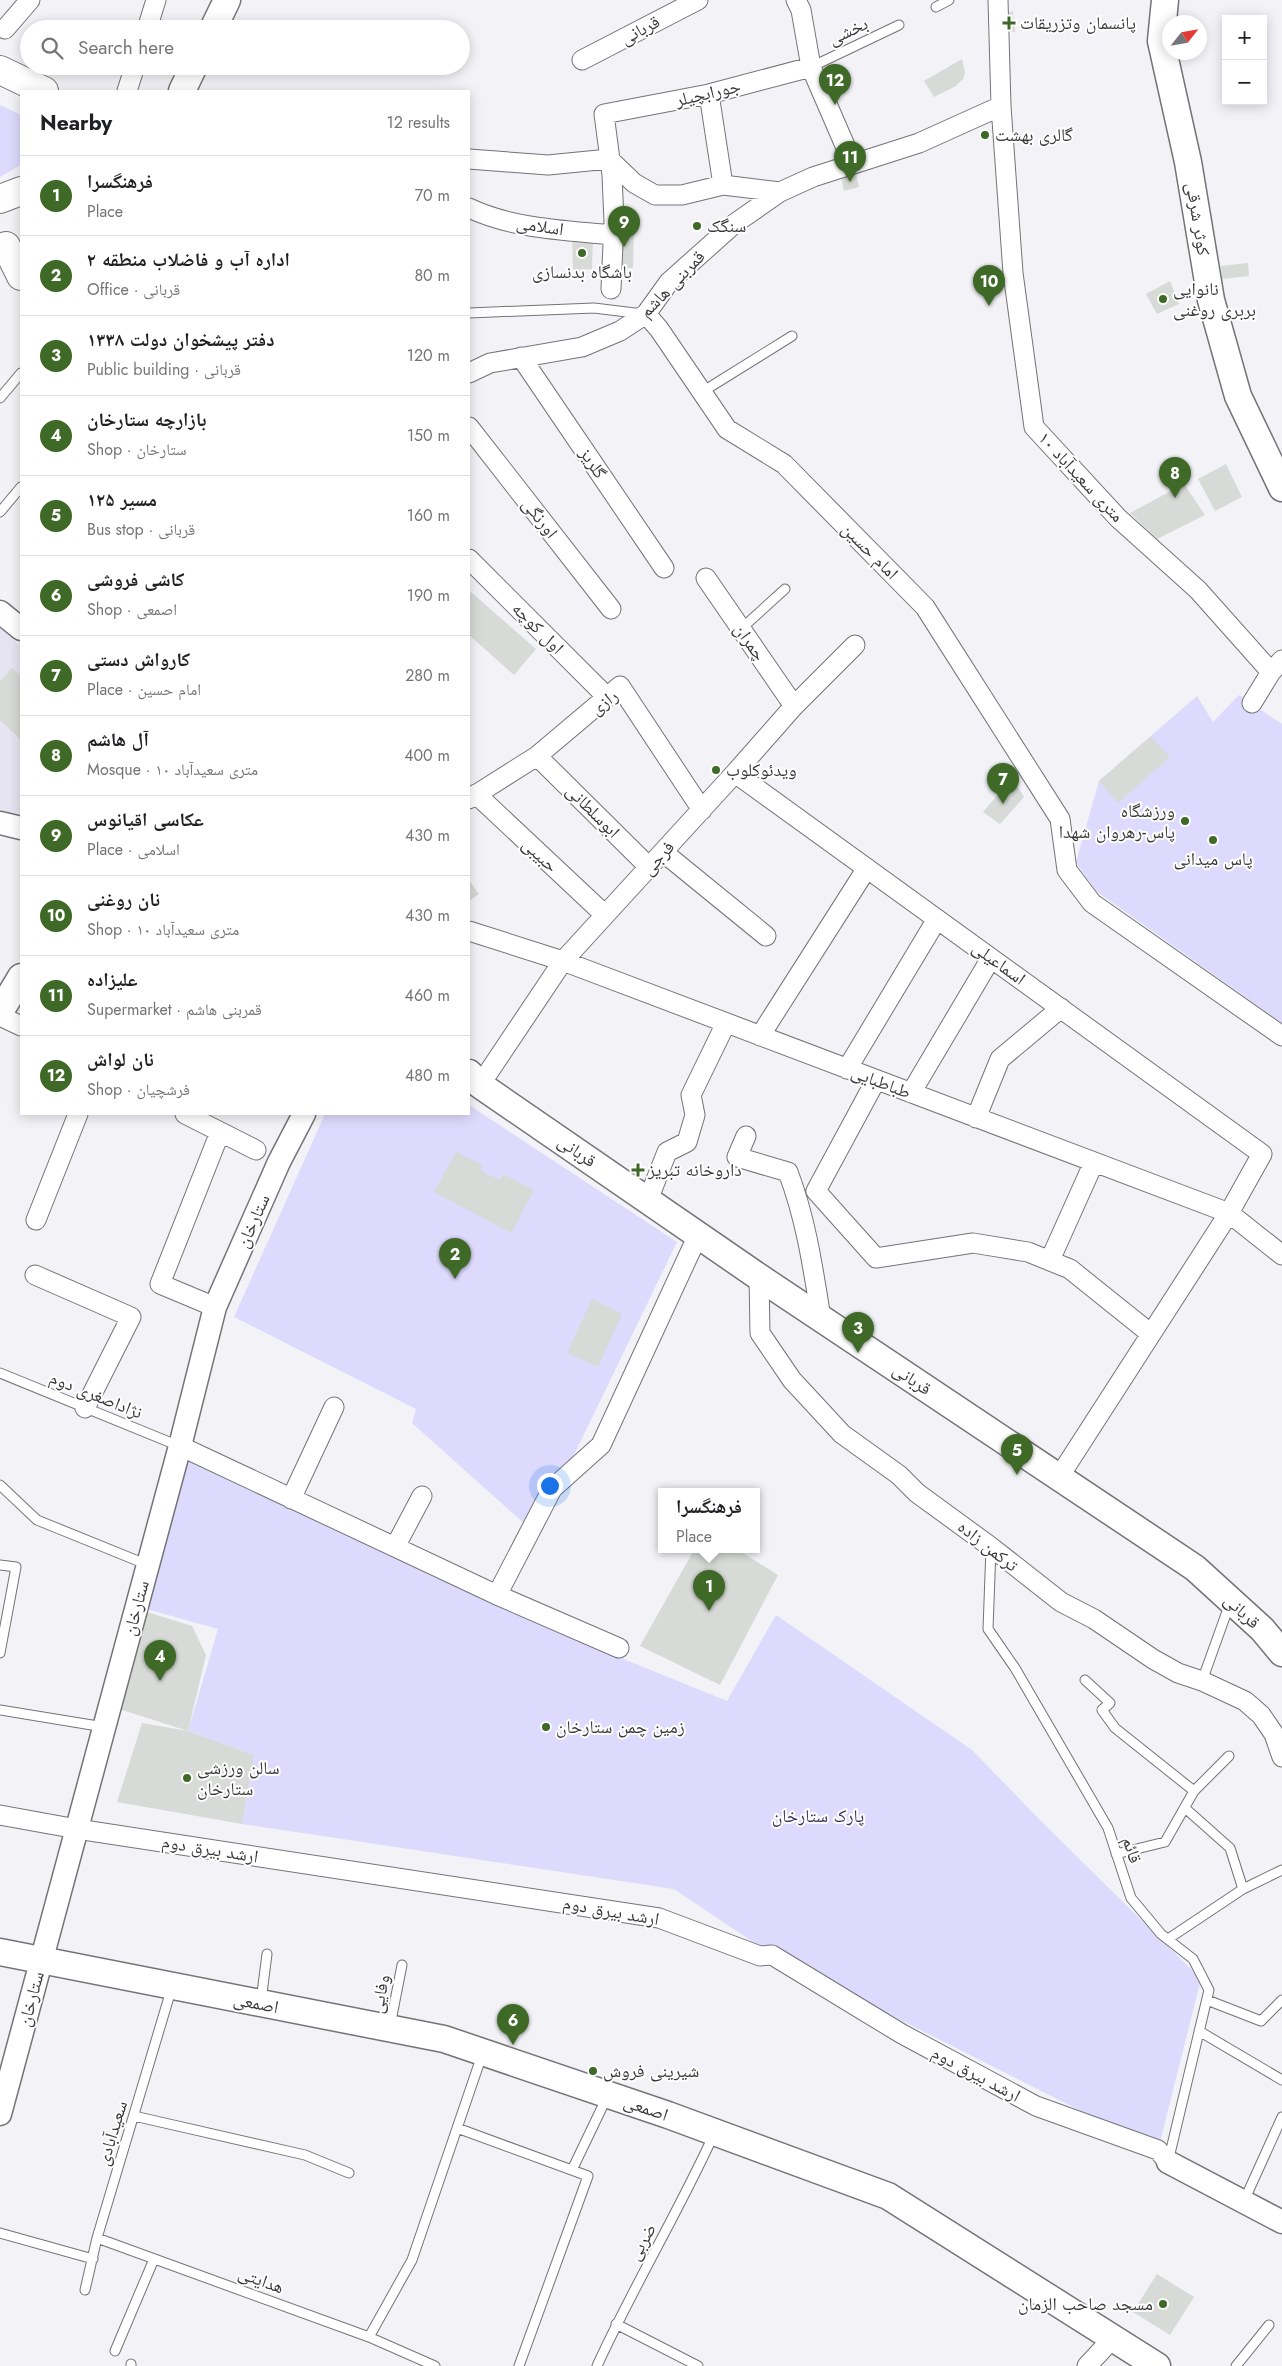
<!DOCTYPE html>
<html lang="en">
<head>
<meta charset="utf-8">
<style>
	body { margin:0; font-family:Jost,"Noto Naskh Arabic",sans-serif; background:#f6f6f6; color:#202124 }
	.controls { position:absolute; right:15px; top:15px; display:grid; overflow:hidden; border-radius:0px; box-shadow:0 2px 12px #0003 }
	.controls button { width:45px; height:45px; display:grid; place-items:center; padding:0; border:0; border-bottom:1px solid #e0e0e0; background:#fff; color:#202124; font:25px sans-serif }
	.compass { position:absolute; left:1162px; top:15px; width:45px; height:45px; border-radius:50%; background:#fff; box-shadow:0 2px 12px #0003; rotate:59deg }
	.you { position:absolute; left:549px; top:1485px; width:18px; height:18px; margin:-12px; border:4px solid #fff; border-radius:50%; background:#1a73e8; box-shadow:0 0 0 8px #1a73e833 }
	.badge { display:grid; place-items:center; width:32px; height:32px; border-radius:50%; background:#3e6926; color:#fff; font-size:16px; font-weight:700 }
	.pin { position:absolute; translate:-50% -41px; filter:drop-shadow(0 1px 2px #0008) }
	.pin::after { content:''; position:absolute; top:26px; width:18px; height:15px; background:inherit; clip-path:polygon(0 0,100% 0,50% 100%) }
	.popup { position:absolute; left:658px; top:1488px; width:102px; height:65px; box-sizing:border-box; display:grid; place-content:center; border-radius:0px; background:#fff; filter:drop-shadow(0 1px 4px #0005); font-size:16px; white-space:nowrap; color:#757577 }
	.popup b { font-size:19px; color:#202124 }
	.popup::after { content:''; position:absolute; left:50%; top:100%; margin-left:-10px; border:10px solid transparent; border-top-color:#fff }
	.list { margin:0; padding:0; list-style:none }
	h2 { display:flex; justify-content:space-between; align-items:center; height:65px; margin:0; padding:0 20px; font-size:21px }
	h2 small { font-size:16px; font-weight:400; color:#757577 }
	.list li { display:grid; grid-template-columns:32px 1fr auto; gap:15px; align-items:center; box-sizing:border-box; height:80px; padding:0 20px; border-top:1px solid #e0e0e0 }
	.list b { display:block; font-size:19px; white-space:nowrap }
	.list p { margin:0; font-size:16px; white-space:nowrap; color:#757577 }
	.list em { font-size:16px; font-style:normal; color:#757577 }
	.icon { flex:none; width:28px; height:28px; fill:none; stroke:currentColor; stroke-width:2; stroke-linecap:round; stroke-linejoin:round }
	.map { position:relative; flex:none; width:1282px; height:2366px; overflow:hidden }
	.search { position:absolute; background:#fff; box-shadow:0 2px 12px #0003; left:20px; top:20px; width:450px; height:55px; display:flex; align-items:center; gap:12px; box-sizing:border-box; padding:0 18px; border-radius:28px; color:#757577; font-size:19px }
	.panel { position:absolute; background:#fff; box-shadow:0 2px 12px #0003; left:20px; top:90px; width:450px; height:1025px; border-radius:0px }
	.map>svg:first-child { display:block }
	.built { fill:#e6e5f1 }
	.green { fill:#dedafd }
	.building { fill:#d7dad6 }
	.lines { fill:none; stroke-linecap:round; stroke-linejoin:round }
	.service-casing { stroke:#747378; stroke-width:11 }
	.minor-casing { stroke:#747378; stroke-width:21 }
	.tertiary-casing { stroke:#747378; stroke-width:25 }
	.secondary-casing { stroke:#747378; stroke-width:29 }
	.primary-casing { stroke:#747378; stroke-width:30 }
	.service { stroke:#fff; stroke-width:9 }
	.minor { stroke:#fff; stroke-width:19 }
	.tertiary { stroke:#fff; stroke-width:22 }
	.secondary { stroke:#fff; stroke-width:26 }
	.primary { stroke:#fff; stroke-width:28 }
	.poi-dot { fill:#3e6926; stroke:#fff; stroke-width:2 }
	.labels { text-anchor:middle; stroke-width:4; stroke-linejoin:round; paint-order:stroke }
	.poi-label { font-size:18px; fill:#3a3a3b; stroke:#fff; text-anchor:start }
	.street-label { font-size:18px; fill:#3a3a3b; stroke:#fff }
	.park-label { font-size:18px; fill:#3a315f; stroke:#fff }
</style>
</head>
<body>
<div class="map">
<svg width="1282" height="2366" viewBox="0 0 1282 2366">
	<rect width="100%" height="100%" fill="#f2f2f7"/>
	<path class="built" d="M0,628L21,647V817L0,812Z"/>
	<path class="green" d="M0,105L21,115V165L0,177Z
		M1239,695L1282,724V1023L1096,891L1076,862L1099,781L1197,696L1213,722Z
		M469,1105L677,1242L574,1455L528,1527L412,1423L416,1409L234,1317L325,1114H469Z
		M186,1460L626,1660L727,1701L776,1615L972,1750L1041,1821L1201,1979L1158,2150L772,1955L674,1889L242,1824L254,1755L188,1731L218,1629L146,1609Z"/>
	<path class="building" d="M1013,11L1015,32H1004V14Z
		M962,59L965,73L963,79L956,86L934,97L924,81Z
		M856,173L859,187L844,191L841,177Z
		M616,226L634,227L633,268H615Z
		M572,237L593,238L592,269L573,270Z
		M1248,263L1249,276L1222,279L1221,266Z
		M1170,281L1179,304L1157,314L1146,294Z
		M1226,464L1242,497L1215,511L1198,479Z
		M1184,484L1205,515L1157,539L1130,513Z
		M471,592L536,649L514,675L469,635V595Z
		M12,668L21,676V740L0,720V681Z
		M1151,736L1170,757L1118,803L1099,781Z
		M1012,778L1024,797L1000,824L983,812Z
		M469,880L479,894L469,901Z
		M456,1152L483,1165L481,1171L500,1180L504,1174L534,1190L511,1233L434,1192Z
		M592,1299L622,1314L598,1367L567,1353Z
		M694,1550H738L778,1575L720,1685L640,1646Z
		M144,1611L192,1626L206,1655L188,1731L113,1707Z
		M142,1723L188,1731L254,1755L242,1824L117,1802Z
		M1157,2274L1194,2297L1170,2335L1133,2312Z"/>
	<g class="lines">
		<g class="service-casing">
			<path id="service" d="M936,7L949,0
				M811,67L899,25
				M469,313L594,308L643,314
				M702,392L792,336
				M0,398L21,373
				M0,512L21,487
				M741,629L785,589
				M0,1373L179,1446
				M0,1485L37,1520L148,1565
				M991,1548L988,1629L1015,1668L1108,1828L1131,1898L1161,1934L1193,1959L1209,1990L1168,2162
				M0,1565L16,1567L0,1653
				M1085,1680L1110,1703L1102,1710L1115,1728L1194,1791
				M1202,1681L1230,1603
				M0,1710L104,1727
				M1185,1808L1230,1848L1243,1889
				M1116,1854L1165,1842L1194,1791L1229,1756
				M1168,1939L1243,1889L1282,1870
				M1207,2000L1261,2021L1282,2000
				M261,2001L267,1954
				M390,2026L402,1965
				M1199,2031L1282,2080
				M134,2116L305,2155L349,2173
				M457,2128L588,2176L519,2366
				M572,2170L607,2097
				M1244,2201L1282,2117
				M0,2233L93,2259
				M97,2238L369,2337L435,2366
				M85,2290L97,2238L172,1987
				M616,2324L698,2366
				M369,2337L412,2260L482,2055
				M115,2351L154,2259
				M131,2366V2364
				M597,2366C633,2287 678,2213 714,2134
				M1236,2366L1269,2325"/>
		</g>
		<g class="minor-casing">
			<path id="minor" d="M796,0L801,10L811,67L853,164
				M998,0L1001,106L1013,273L1034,427L1118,518L1198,590L1271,672L1282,660
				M5,29L30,0
				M147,29L156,0
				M582,60L698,0
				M127,91L135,66
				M709,94L723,185
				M469,159L548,165L609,159L634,183L655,195H682L723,185L780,192
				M469,208C514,229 564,230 613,235
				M611,289L614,222L612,175L604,114L709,94L811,67
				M646,314L659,329L727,429L784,464L925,607L1060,819L1067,870L1092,903L1282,1036
				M521,357L664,568
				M469,373L490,363L582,347L620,331L646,314L669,282L734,224L780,192L813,177L919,143L1001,106
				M469,427L611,609
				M469,559L607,697
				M706,578L794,706
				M1252,703L1271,672
				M537,756L649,867
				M735,773L1262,1154L1229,1213L1059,1477
				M476,794L605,915
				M469,799L537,756L620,686L702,810
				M663,852L766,936
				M469,931L563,961L1229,1213L1282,1255
				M0,1016L21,1026
				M760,1036L867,868
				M847,1069L937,919
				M876,1080L816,1191L876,1258L973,1243L1028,1252L1070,1269L1151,1334
				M480,1085L563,961L735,773L794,706L855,645
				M911,1093L991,958
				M185,1114L256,1150
				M976,1118L1000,1059L1061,1008
				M746,1136L737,1157L788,1172C806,1219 813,1268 821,1318
				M648,1200L667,1152L687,1142L695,1115L691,1095L726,1023
				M36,1220L78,1114
				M1050,1260L1094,1162
				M35,1275L131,1317L85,1408
				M759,1277L760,1333L792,1380L842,1434L899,1475L917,1493L991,1547L1061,1602L1094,1619L1153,1659L1178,1673L1202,1681L1245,1701L1261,1715L1274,1734L1282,1757
				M215,1307L160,1284L220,1132
				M180,1446L497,1595L619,1648
				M291,1499L334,1407
				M395,1547L422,1496
				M497,1595L552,1489L601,1445L698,1235
				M0,1815L77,1829L659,1918L760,1956L772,1955L902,2034L1036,2106L1158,2150L1168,2162
				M1087,2366L1113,2338"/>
		</g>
		<g class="tertiary-casing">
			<path id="tertiary" d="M0,612L21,629
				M0,823L21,828
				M0,2114L180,1446L215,1307L279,1162L304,1114
				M1168,2162L1282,2222"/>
		</g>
		<g class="secondary-casing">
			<path id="secondary" d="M1165,0L1161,41L1188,162L1211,300L1238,396L1282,488
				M213,29L227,0
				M182,91L194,66
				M0,1012L21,977
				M469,1073L480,1085L759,1277L1195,1568L1262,1629L1282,1653
				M0,1952L444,2039L668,2115L888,2196L1157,2366"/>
		</g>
		<g class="primary-casing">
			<path id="primary" d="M0,70L44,91
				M0,199L21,191
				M0,248L6,246L21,276"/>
		</g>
		<use href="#service" class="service"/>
		<use href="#minor" class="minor"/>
		<use href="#tertiary" class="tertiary"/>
		<use href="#secondary" class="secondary"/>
		<use href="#primary" class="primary"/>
	</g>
	<g class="poi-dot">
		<path d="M1006.5 15.5h5v5h5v5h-5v5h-5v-5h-5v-5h5z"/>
		<circle cx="985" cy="135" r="5"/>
		<circle cx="697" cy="226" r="5"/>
		<circle cx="582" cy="253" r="5"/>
		<circle cx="1163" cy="299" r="5"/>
		<circle cx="716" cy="770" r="5"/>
		<circle cx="1185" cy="821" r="5"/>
		<circle cx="1213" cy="840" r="5"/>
		<path d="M635.5 1162.5h5v5h5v5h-5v5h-5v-5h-5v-5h5z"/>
		<circle cx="546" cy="1727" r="5"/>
		<circle cx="187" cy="1778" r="5"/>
		<circle cx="593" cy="2071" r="5"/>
		<circle cx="1163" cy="2304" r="5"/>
	</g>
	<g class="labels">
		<g class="poi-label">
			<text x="1020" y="29">پانسمان وتزریقات</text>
			<text x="995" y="141">گالری بهشت</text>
			<text x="707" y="232">سنگک</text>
			<text x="582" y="278" text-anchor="middle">باشگاه بدنسازی</text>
			<text x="1173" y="295">نانوایی<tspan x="1173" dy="21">بربری روغنی</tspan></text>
			<text x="726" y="776">ویدئوکلوب</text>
			<text x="1175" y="817" text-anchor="end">ورزشگاه<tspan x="1175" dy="21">پاس-رهروان شهدا</tspan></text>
			<text x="1213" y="865" text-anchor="middle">پاس میدانی</text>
			<text x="648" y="1176">داروخانه تبریز</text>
			<text x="556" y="1733">زمین چمن ستارخان</text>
			<text x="197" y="1774">سالن ورزشی<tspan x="197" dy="21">ستارخان</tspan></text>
			<text x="603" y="2077">شیرینی فروش</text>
			<text x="1153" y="2310" text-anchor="end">مسجد صاحب الزمان</text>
		</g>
		<g class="street-label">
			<text transform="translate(640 30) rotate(-28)" y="6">قربانی</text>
			<text transform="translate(848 31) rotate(-25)" y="6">بخشی</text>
			<text transform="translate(708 93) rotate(-13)" y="6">جورابچیلر</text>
			<text transform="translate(1198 219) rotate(81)" y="6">کوثر شرقی</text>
			<text transform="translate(540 226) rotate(8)" y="6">اسلامی</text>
			<text transform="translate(672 284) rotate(-46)" y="6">قمربنی هاشم</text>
			<text transform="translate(593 463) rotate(56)" y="6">گلریز</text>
			<text transform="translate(1081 477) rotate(47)" y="6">۱۰ متری سعیدآباد</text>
			<text transform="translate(540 518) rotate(52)" y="6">اورنگی</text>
			<text transform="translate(870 551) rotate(45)" y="6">امام حسین</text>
			<text transform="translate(538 628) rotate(45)" y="6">اول کوچه</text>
			<text transform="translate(750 642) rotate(55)" y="6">چمران</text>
			<text transform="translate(604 702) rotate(-36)" y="6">رازی</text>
			<text transform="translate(593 811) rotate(45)" y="6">ابوسلطانی</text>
			<text transform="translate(540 855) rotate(43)" y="6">حبیبی</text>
			<text transform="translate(658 858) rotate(-48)" y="6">فرجی</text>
			<text transform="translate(999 963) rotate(36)" y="6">اسماعیلی</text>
			<text transform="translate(881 1082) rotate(21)" y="6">طباطبایی</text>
			<text transform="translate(577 1151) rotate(35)" y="6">قربانی</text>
			<text transform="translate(253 1221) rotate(-66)" y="6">ستارخان</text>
			<text transform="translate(912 1379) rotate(34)" y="6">قربانی</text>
			<text transform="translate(96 1395) rotate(22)" y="6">نژاداصغری دوم</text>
			<text transform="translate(988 1546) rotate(38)" y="6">ترکمن زاده</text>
			<text transform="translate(136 1608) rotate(-75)" y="6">ستارخان</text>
			<text transform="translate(1242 1611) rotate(43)" y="6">قربانی</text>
			<text transform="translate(210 1849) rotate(9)" y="6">ارشد بیرق دوم</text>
			<text transform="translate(1132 1850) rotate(72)" y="6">قائم</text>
			<text transform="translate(611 1911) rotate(10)" y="6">ارشد بیرق دوم</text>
			<text transform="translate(380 1994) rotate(-79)" y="6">وفایی</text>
			<text transform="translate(31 1999) rotate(-75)" y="6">ستارخان</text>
			<text transform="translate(256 2003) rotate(11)" y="6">اصمعی</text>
			<text transform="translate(976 2074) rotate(28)" y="6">ارشد بیرق دوم</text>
			<text transform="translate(646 2108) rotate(19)" y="6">اصمعی</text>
			<text transform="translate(112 2133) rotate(-73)" y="6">سعیدآبادی</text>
			<text transform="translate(642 2242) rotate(-61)" y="6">ضربی</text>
			<text transform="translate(261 2280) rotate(20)" y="6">هدایتی</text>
		</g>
		<g class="park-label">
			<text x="818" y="1822">پارک ستارخان</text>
		</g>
	</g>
</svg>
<div class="controls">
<button>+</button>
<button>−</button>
</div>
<svg class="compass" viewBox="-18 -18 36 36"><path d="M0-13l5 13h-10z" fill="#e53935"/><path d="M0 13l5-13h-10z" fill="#757577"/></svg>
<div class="you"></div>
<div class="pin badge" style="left:709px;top:1611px">1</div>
<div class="popup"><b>فرهنگسرا</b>Place</div>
<div class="pin badge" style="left:455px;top:1279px">2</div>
<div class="pin badge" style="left:858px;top:1353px">3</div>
<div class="pin badge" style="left:160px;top:1681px">4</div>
<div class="pin badge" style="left:1017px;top:1475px">5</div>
<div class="pin badge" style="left:513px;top:2045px">6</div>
<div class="pin badge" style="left:1003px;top:804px">7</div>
<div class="pin badge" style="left:1175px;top:498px">8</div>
<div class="pin badge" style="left:624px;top:247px">9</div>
<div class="pin badge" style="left:989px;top:306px">10</div>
<div class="pin badge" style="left:850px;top:182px">11</div>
<div class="pin badge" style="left:835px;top:105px">12</div>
<div class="search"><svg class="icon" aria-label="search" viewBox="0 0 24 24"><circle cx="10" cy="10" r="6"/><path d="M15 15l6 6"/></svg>Search here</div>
<section class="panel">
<h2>Nearby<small>12 results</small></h2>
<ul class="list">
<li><span class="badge">1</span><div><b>فرهنگسرا</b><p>Place</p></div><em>70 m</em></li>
<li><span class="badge">2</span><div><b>اداره آب و فاضلاب منطقه ۲</b><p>Office · قربانی</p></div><em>80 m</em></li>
<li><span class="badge">3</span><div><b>دفتر پیشخوان دولت ۱۳۳۸</b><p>Public building · قربانی</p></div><em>120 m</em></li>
<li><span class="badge">4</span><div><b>بازارچه ستارخان</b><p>Shop · ستارخان</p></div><em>150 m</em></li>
<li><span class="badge">5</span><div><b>مسیر ۱۲۵</b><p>Bus stop · قربانی</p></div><em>160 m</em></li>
<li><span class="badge">6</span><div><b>کاشی فروشی</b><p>Shop · اصمعی</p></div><em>190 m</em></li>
<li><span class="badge">7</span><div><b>کارواش دستی</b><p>Place · امام حسین</p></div><em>280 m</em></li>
<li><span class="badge">8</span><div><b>آل هاشم</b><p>Mosque · ۱۰ متری سعیدآباد</p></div><em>400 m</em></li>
<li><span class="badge">9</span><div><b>عکاسی اقیانوس</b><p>Place · اسلامی</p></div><em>430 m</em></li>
<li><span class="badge">10</span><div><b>نان روغنی</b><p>Shop · ۱۰ متری سعیدآباد</p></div><em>430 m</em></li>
<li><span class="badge">11</span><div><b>علیزاده</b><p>Supermarket · قمربنی هاشم</p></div><em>460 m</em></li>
<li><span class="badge">12</span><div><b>نان لواش</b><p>Shop · فرشچیان</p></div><em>480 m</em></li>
</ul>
</section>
</div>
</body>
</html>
